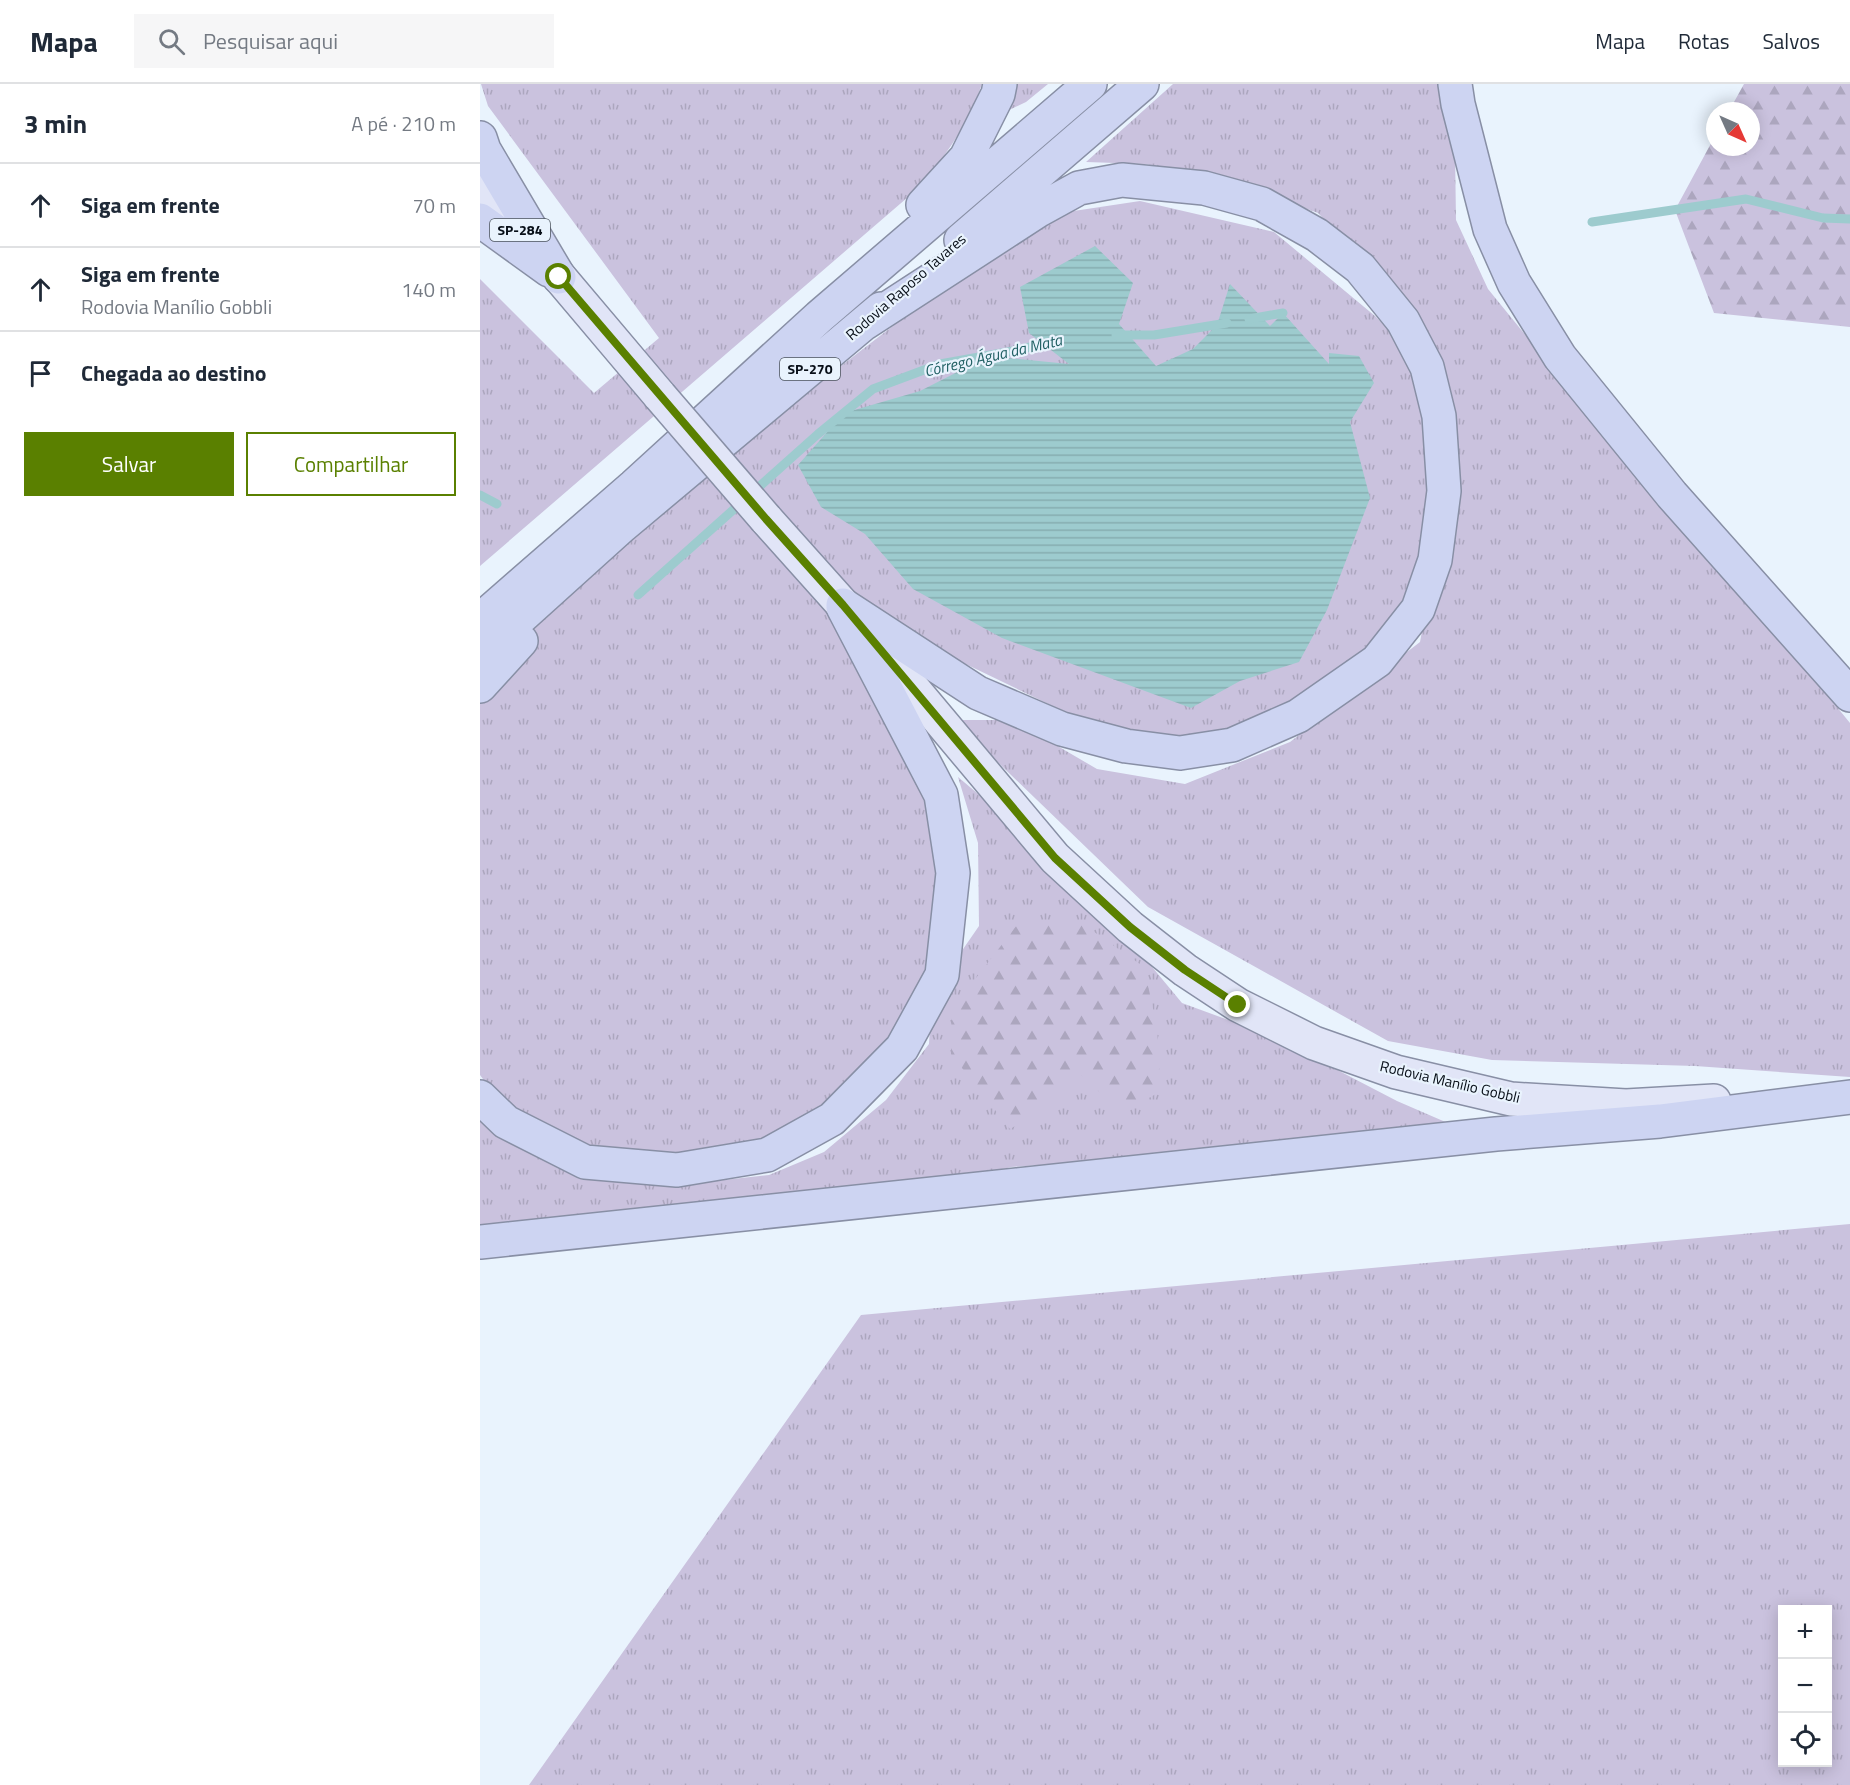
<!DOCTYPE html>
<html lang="pt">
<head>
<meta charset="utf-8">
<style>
	body { margin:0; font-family:"Titillium Web",sans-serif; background:#f6f6f7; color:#1f2937 }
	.controls { position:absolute; right:18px; bottom:18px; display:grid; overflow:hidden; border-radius:0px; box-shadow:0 3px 15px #0003 }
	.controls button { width:54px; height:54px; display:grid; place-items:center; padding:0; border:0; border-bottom:2px solid #e0e1e3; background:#fff; color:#1f2937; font:30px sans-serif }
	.compass { position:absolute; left:1226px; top:18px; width:54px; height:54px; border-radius:50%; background:#fff; box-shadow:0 3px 15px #0003; rotate:135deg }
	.stop { position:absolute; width:18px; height:18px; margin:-14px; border:4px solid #5a8000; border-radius:50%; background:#fff }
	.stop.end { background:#5a8000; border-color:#fff; box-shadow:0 2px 6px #0008 }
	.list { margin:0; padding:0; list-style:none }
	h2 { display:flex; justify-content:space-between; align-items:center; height:78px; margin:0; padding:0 24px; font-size:26px }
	h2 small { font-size:20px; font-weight:400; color:#747a83 }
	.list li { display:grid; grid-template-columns:39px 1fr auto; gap:18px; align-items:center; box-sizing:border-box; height:84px; padding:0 24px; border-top:2px solid #e0e1e3 }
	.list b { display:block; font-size:22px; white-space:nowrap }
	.list p { margin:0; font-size:20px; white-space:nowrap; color:#747a83 }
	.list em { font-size:20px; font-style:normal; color:#747a83 }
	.actions { display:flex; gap:12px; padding:18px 24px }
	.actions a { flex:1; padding:14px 0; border:2px solid #5a8000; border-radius:0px; text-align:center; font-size:21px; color:#5a8000 }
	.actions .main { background:#5a8000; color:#fff }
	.icon { flex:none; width:33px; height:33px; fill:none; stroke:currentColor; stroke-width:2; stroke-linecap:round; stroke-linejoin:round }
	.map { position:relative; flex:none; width:1370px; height:1701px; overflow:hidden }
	header { display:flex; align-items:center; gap:36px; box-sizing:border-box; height:84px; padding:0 30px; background:#fff; border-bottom:2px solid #e0e1e3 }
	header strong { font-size:28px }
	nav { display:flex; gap:33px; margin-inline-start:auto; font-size:21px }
	.search { width:420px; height:54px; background:#f6f6f7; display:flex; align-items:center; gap:15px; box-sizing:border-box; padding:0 21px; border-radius:0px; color:#747a83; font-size:22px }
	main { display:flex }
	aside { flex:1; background:#fff }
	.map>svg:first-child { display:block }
	.grass { fill:url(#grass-tufts); fill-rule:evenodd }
	.forest { fill:url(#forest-firs) }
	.water { fill:url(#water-rules) }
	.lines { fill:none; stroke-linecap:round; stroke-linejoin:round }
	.stream { stroke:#9dcbce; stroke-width:9 }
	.primary-casing { stroke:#888fa5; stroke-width:36 }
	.motorway-casing { stroke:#888fa5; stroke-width:36 }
	.primary { stroke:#e1e5f7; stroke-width:33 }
	.motorway { stroke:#cdd4f2; stroke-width:33 }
	.primary-bridge-casing { stroke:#888fa5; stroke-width:36; stroke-linecap:butt }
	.primary-bridge { stroke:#e1e5f7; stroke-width:33 }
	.route { stroke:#5a8000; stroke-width:8 }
	.labels { text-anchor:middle; stroke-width:4.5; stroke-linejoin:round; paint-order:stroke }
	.shield { fill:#e9f3fd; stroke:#4b535c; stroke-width:1.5 }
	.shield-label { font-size:14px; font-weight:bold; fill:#070e17 }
	.street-label { font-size:15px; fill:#070e17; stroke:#e9f3fd }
	.water-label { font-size:16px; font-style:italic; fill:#216064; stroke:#e9f3fd }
</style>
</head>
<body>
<header>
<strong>Mapa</strong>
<div class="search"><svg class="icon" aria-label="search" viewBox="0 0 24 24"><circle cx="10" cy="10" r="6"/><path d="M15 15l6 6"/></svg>Pesquisar aqui</div>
<nav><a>Mapa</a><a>Rotas</a><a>Salvos</a></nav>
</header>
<main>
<aside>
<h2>3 min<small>A pé · 210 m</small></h2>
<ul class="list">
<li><svg class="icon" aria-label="ahead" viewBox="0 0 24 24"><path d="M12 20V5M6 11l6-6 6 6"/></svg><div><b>Siga em frente</b></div><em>70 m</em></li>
<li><svg class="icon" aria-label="ahead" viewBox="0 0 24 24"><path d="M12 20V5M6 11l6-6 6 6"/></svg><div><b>Siga em frente</b><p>Rodovia Manílio Gobbli</p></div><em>140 m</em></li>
<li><svg class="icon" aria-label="arrive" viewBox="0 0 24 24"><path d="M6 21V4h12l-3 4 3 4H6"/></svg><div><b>Chegada ao destino</b></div></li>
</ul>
<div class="actions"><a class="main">Salvar</a><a>Compartilhar</a></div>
</aside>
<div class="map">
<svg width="1370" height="1701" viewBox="0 0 1370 1701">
	<defs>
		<pattern id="grass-tufts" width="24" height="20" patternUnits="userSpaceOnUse" patternTransform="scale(1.5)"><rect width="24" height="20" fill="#cac2de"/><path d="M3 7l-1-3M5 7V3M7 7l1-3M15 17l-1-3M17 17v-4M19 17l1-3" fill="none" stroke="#aca6be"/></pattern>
		<pattern id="forest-firs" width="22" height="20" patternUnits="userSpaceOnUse" patternTransform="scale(1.5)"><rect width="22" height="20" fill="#cac2de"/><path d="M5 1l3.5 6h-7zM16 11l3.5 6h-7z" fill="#aca6be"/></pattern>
		<pattern id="water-rules" width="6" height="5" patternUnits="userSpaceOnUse" patternTransform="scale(1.5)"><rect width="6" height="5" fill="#9dcbce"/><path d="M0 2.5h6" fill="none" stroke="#86adb0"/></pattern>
	</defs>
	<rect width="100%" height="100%" fill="#e9f3fd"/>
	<path class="grass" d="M1,0H502C488,40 468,68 442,101L0,482V195L114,309L179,254L8,22Z
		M535,0H568L546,18L529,26Z
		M693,0H974L976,136L1008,205L1074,286L1190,434L1293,545L1370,639V993L1215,982L1012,976L908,957L668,823L474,636H533L617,685L705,700L810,658L940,558L955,477L899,551L818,632L700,669L585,628L363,521L243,358L322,312L444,218L587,128L660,117L794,148L895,232L947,283L931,225L838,129L750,96L665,80L606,78Z
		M226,389L317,470L447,721L465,866L384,1002L208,1100L289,1091L344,1068L406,1016L449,960L452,910L499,842L498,759L478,693L599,795L702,919L792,952L917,1017L977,1043L682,1072L531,1083L399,1116L0,1158V1030L40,1045L0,991V607L13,587L177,413Z
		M1370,1140V1701H49L381,1231ZM1302,1526H1348V1678H1302Z"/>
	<path class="forest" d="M1264,0H1370V243L1234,229L1195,126L1235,52V63H1271V27H1249Z
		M603,840L664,883L677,943L680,1000L667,1007H681L650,1025L627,1015L601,991L564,1025L530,1045L471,970L472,925L537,841Z"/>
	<path class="water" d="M615,162L653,199L639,240L676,282L713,265L737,241L750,200L790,242L803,229L849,280V269L879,272L894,299L870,338L890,414L847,526L819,578L760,597L711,624L522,554L433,505L385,450L341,423L318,381L364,329L440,307L509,272L589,280L549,249L540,203Z"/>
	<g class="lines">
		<path class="stream" d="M1112,138L1266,115L1343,134L1370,135
			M769,235L803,229
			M636,251H674L747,239
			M0,411L17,420
			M158,511L338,350L393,305L460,280L533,267L575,257"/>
		<g class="primary-casing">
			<path id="primary" d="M0,99L180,312
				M286,435L363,521L575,774L650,843L705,886L758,921L834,959L916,988L1031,1015L1146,1022L1234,1017"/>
		</g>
		<g class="motorway-casing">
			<path id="motorway" d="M975,0L978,20L1010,145L1034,199L1080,273L1192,411L1370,611
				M0,54L4,66L79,193
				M443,121L486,74L518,10L520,0
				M0,136L69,186
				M481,156L662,0
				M363,521L498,609L582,645L646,662L700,669L752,661L818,632L897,577L938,525L955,476L964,407L959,332L947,283L923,237L880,184L837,151L782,120L724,104L642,96L599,104L559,126L385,239
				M0,536L154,402L339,233L610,0
				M0,570L142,442L401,225
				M0,602L41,557
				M0,1013L26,1038L105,1078L197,1086L287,1071L352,1035L422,964L462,891L473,789L461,711L363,523
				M0,1158L1016,1050L1180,1037L1370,1013"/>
		</g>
		<use href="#primary" class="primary"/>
		<use href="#motorway" class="motorway"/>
		<g class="primary-bridge-casing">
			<path id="primary-bridge" d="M180,312L286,435"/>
		</g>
		<use href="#primary-bridge" class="primary-bridge"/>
	</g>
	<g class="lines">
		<path class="route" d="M79,193L286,435L363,521L575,774L650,843L705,886L758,921"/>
	</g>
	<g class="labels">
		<g class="shield">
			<rect x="10" y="135" width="60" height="22" rx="4.5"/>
			<rect x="300" y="274" width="60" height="22" rx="4.5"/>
		</g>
		<g class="shield-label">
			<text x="40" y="151">SP-284</text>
			<text x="330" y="290">SP-270</text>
		</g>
		<g class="street-label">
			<text transform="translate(426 203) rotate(-41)" y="5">Rodovia Raposo Tavares</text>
			<text transform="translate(970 998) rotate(13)" y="5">Rodovia Manílio Gobbli</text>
		</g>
		<g class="water-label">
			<text transform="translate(513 271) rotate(-13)" y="6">Córrego Água da Mata</text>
		</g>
	</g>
</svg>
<div class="controls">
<button>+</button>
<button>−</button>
<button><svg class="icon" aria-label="locate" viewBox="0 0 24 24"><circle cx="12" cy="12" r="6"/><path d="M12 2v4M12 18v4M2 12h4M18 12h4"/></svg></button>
</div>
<svg class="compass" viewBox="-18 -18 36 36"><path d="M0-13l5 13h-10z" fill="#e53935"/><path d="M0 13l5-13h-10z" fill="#747a83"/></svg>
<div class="stop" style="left:79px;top:193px"></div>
<div class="stop end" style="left:758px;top:921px"></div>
</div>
</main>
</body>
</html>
